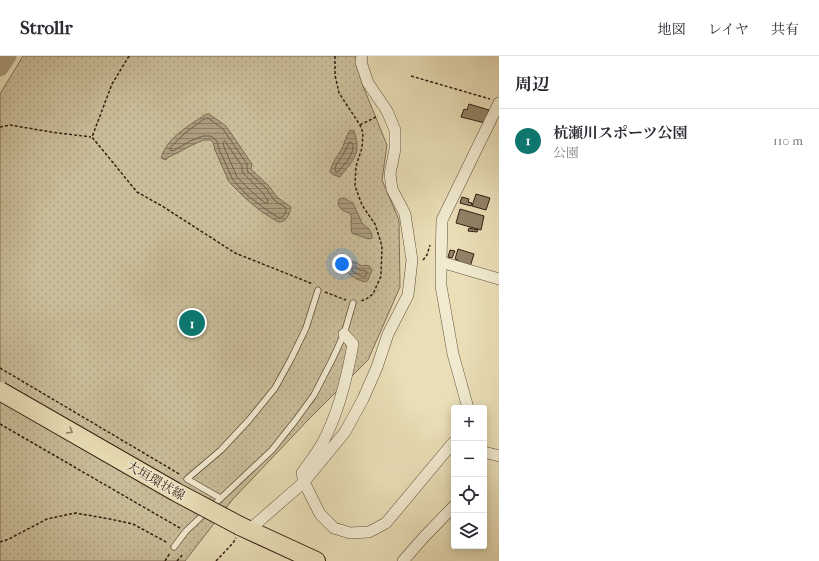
<!DOCTYPE html>
<html lang="ja">
<head>
<meta charset="utf-8">
<style>
	body { margin:0; font-family:"IM FELL French Canon","Noto Serif JP",serif; background:#f7f7f7; color:#2b2b33 }
	.controls { position:absolute; right:12px; bottom:12px; display:grid; overflow:hidden; border-radius:4px; box-shadow:0 2px 10px #0003 }
	.controls button { width:36px; height:36px; display:grid; place-items:center; padding:0; border:0; border-bottom:1px solid #e1e1e2; background:#fff; color:#2b2b33; font:20px sans-serif }
	.you { position:absolute; left:342px; top:208px; width:14px; height:14px; margin:-10px; border:3px solid #fff; border-radius:50%; background:#1a73e8; box-shadow:0 0 0 6px #1a73e833 }
	.badge { display:grid; place-items:center; width:26px; height:26px; border-radius:50%; background:#0f766e; color:#fff; font-size:13px; font-weight:700 }
	.pin { position:absolute; translate:-50% -50%; border:2px solid #fff; box-shadow:0 1px 4px #0006 }
	.list { margin:0; padding:0; list-style:none }
	h2 { display:flex; justify-content:space-between; align-items:center; height:52px; margin:0; padding:0 16px; font-size:17px }
	h2 small { font-size:13px; font-weight:400; color:#7c7c81 }
	.list li { display:grid; grid-template-columns:26px 1fr auto; gap:12px; align-items:center; box-sizing:border-box; height:64px; padding:0 16px; border-top:1px solid #e1e1e2 }
	.list b { display:block; font-size:15px; white-space:nowrap }
	.list p { margin:0; font-size:13px; white-space:nowrap; color:#7c7c81 }
	.list em { font-size:13px; font-style:normal; color:#7c7c81 }
	.icon { flex:none; width:22px; height:22px; fill:none; stroke:currentColor; stroke-width:2; stroke-linecap:round; stroke-linejoin:round }
	.map { position:relative; flex:none; width:499px; height:505px; overflow:hidden }
	header { display:flex; align-items:center; gap:24px; box-sizing:border-box; height:56px; padding:0 20px; background:#fff; border-bottom:1px solid #e1e1e2 }
	header strong { font-size:19px }
	nav { display:flex; gap:22px; margin-inline-start:auto; font-size:14px }
	main { display:flex }
	aside { flex:1; background:#fff }
	.map>svg:first-child { display:block }
	.grass { fill:url(#grass-dots); stroke:#7e6e56 }
	.water { fill:url(#water-rules); stroke:#7b6b53 }
	.lines { fill:none; stroke-linecap:round; stroke-linejoin:round }
	.shore { stroke:#6f5e48; stroke-width:1 }
	.river { stroke:#ab9d7e; stroke-width:17 }
	.building { fill:#928267; stroke:#331f12 }
	.lane-casing { stroke:#604f3b; stroke-width:7 }
	.street-casing { stroke:#604f3b; stroke-width:12 }
	.primary-casing { stroke:#331f12; stroke-width:20 }
	.path { stroke:#331f12; stroke-width:1.5; stroke-dasharray:3 2; stroke-linecap:butt }
	.lane { stroke:#f1ead0; stroke-width:5.5 }
	.street { stroke:#f1ead0; stroke-width:11 }
	.primary { stroke:#e9deb6; stroke-width:18 }
	.primary-bridge-casing { stroke:#331f12; stroke-width:20; stroke-linecap:butt }
	.primary-bridge { stroke:#e9deb6; stroke-width:18 }
	.oneway { stroke:#8e7e64 }
	.labels { text-anchor:middle; stroke-width:3; stroke-linejoin:round; paint-order:stroke }
	.street-label { font-size:13px; fill:#331f12; stroke:#f1ead0 }
</style>
</head>
<body>
<header>
<strong>Strollr</strong>
<nav><a>地図</a><a>レイヤ</a><a>共有</a></nav>
</header>
<main>
<div class="map">
<svg width="499" height="505" viewBox="0 0 499 505">
	<defs>
		<pattern id="grass-dots" width="8" height="8" patternUnits="userSpaceOnUse"><rect width="8" height="8" fill="#cabe9a"/><path d="M2 2h.1M6 6h.1" fill="none" stroke="#aea384" stroke-width="1.8" stroke-linecap="round"/></pattern>
		<pattern id="water-rules" width="6" height="5" patternUnits="userSpaceOnUse"><rect width="6" height="5" fill="#ab9d7e"/><path d="M0 2.5h6" fill="none" stroke="#8c7f66"/></pattern>
	</defs>
	<rect width="100%" height="100%" fill="#e9deb6"/>
	<filter id="stains"><feTurbulence type="fractalNoise" baseFrequency=".005" numOctaves="4"/><feColorMatrix values="0 0 0 0 .2 0 0 0 0 .09 0 0 0 0 .02 0 0 0 .5 -.17"/></filter>
	<radialGradient id="worn" r=".72"><stop offset=".6" stop-color="#630" stop-opacity="0"/><stop offset="1" stop-color="#630" stop-opacity=".3"/></radialGradient>
	<path class="grass" d="M23,0H357L356,7L363,30L387,89L382,124L399,164L400,231L368,304L309,363L233,443L185,505H0V38Z"/>
	<path class="water" d="M206,58H209L226,70L252,108L251,113L269,130L277,141L291,151C290,158 286,167 278,166L262,156L245,142L229,126L215,94L213,86L210,84H204L192,89L183,94L167,102L166,104L161,102C168,80 189,70 206,58Z
		M350,74L354,75C362,99 353,103 340,121L334,119L330,116C333,104 337,102 342,92C345,86 346,80 350,74Z
		M344,142L349,145L353,147L362,167L369,173L372,178V182L368,183L352,177C350,170 352,165 351,158L342,154L338,149L339,143Z
		M353,205C359,207 360,212 366,209L369,210L372,214L368,224L366,226C359,225 350,220 346,215L349,209Z"/>
	<g class="lines">
		<path class="shore" d="M206,62H208L223,73L247,108V113L248,116L266,132L274,144L286,152C287,156 283,162 279,162L264,152L247,139L233,124L219,93L217,85L212,81L210,80H203L190,85L173,95L170,94V92L185,77Z
			M225,85L242,110V115L244,118L262,136L268,144L267,147H265L251,135L237,121L224,91L223,87Z
			M350,86L353,88C354,99 345,107 339,115L336,116L335,114L336,109L344,97Z
			M355,210L359,214L366,215L367,217L365,221H363L352,215V212Z"/>
		<path class="river" d="M0,12L8,0"/>
	</g>
	<path class="building" d="M469,48L489,54L485,67L461,61L464,53L467,54Z
		M476,138L490,142L486,154L472,150Z
		M462,141L469,143L468,146L472,147L471,150L460,147Z
		M460,153L484,160L481,174L456,167Z
		M469,172L478,174L477,176L468,175Z
		M458,193L474,198L470,211L457,207L458,204L455,203Z
		M450,194L455,195L452,202L448,201Z"/>
	<g class="lines">
		<g class="lane-casing">
			<path id="lane" d="M220,442L187,423L221,394L249,364L275,332L291,303L306,272L318,234
				M174,491L186,475L272,394L295,365L314,339L332,304L344,278L353,247"/>
		</g>
		<g class="street-casing">
			<path id="street" d="M499,47L442,164L441,206L499,223
				M441,206V230L453,298L468,352
				M344,278L353,288C347,322 339,356 323,386C317,397 309,407 302,417L304,426L320,458L334,472L350,477L369,476L386,467L451,389L454,386
				M484,396L499,400
				M249,474L304,426L345,376L363,343L377,311L388,278L408,239L412,204L405,158L392,133L390,118L395,93V74L387,55L368,27L361,6L362,0
				M403,505L424,481L454,450"/>
		</g>
		<g class="primary-casing">
			<path id="primary" d="M240,470L316,505"/>
		</g>
		<path class="path" d="M129,0L112,28L92,81L137,136L162,150L235,197L313,228
			M335,0V19L339,37L360,69L363,77L362,92L356,110L355,130L362,149L375,168L382,190L381,220L373,238L366,243L361,245
			M411,20L490,43
			M360,69L378,60
			M0,71L10,69L51,76L91,81
			M423,204L427,199L430,189
			M325,236L346,244
			M0,312L181,419
			M0,368L180,472
			M0,486L9,483L47,463L75,457L110,463L133,468L168,487
			M165,505L170,497
			M177,505L183,498
			M216,505L233,487L236,482"/>
		<use href="#lane" class="lane"/>
		<use href="#street" class="street"/>
		<use href="#primary" class="primary"/>
		<g class="primary-bridge-casing">
			<path id="primary-bridge" d="M0,335L176,436L240,470"/>
		</g>
		<use href="#primary-bridge" class="primary-bridge"/>
	</g>
	<defs><path id="oneway-chevron" d="M-2-3.5L2.5 0L-2 3.5" fill="none" stroke-width="1.6" stroke-linecap="round" stroke-linejoin="round"/></defs>
	<use class="oneway" href="#oneway-chevron" transform="translate(70 375) rotate(30)"/>
	<g class="labels">
		<g class="street-label">
			<text transform="translate(156 424) rotate(30)" y="5">大垣環状線</text>
		</g>
	</g>
	<rect width="100%" height="100%" filter="url(#stains)"/>
	<rect width="100%" height="100%" fill="url(#worn)"/>
</svg>
<div class="controls">
<button>+</button>
<button>−</button>
<button><svg class="icon" aria-label="locate" viewBox="0 0 24 24"><circle cx="12" cy="12" r="6"/><path d="M12 2v4M12 18v4M2 12h4M18 12h4"/></svg></button>
<button><svg class="icon" aria-label="layers" viewBox="0 0 24 24"><path d="M12 4l9 5-9 5-9-5zM3 14l9 5 9-5"/></svg></button>
</div>
<div class="you"></div>
<div class="pin badge" style="left:192px;top:267px">1</div>
</div>
<aside>
<h2>周辺<small></small></h2>
<ul class="list">
<li><span class="badge">1</span><div><b>杭瀬川スポーツ公園</b><p>公園</p></div><em>110 m</em></li>
</ul>
</aside>
</main>
</body>
</html>
